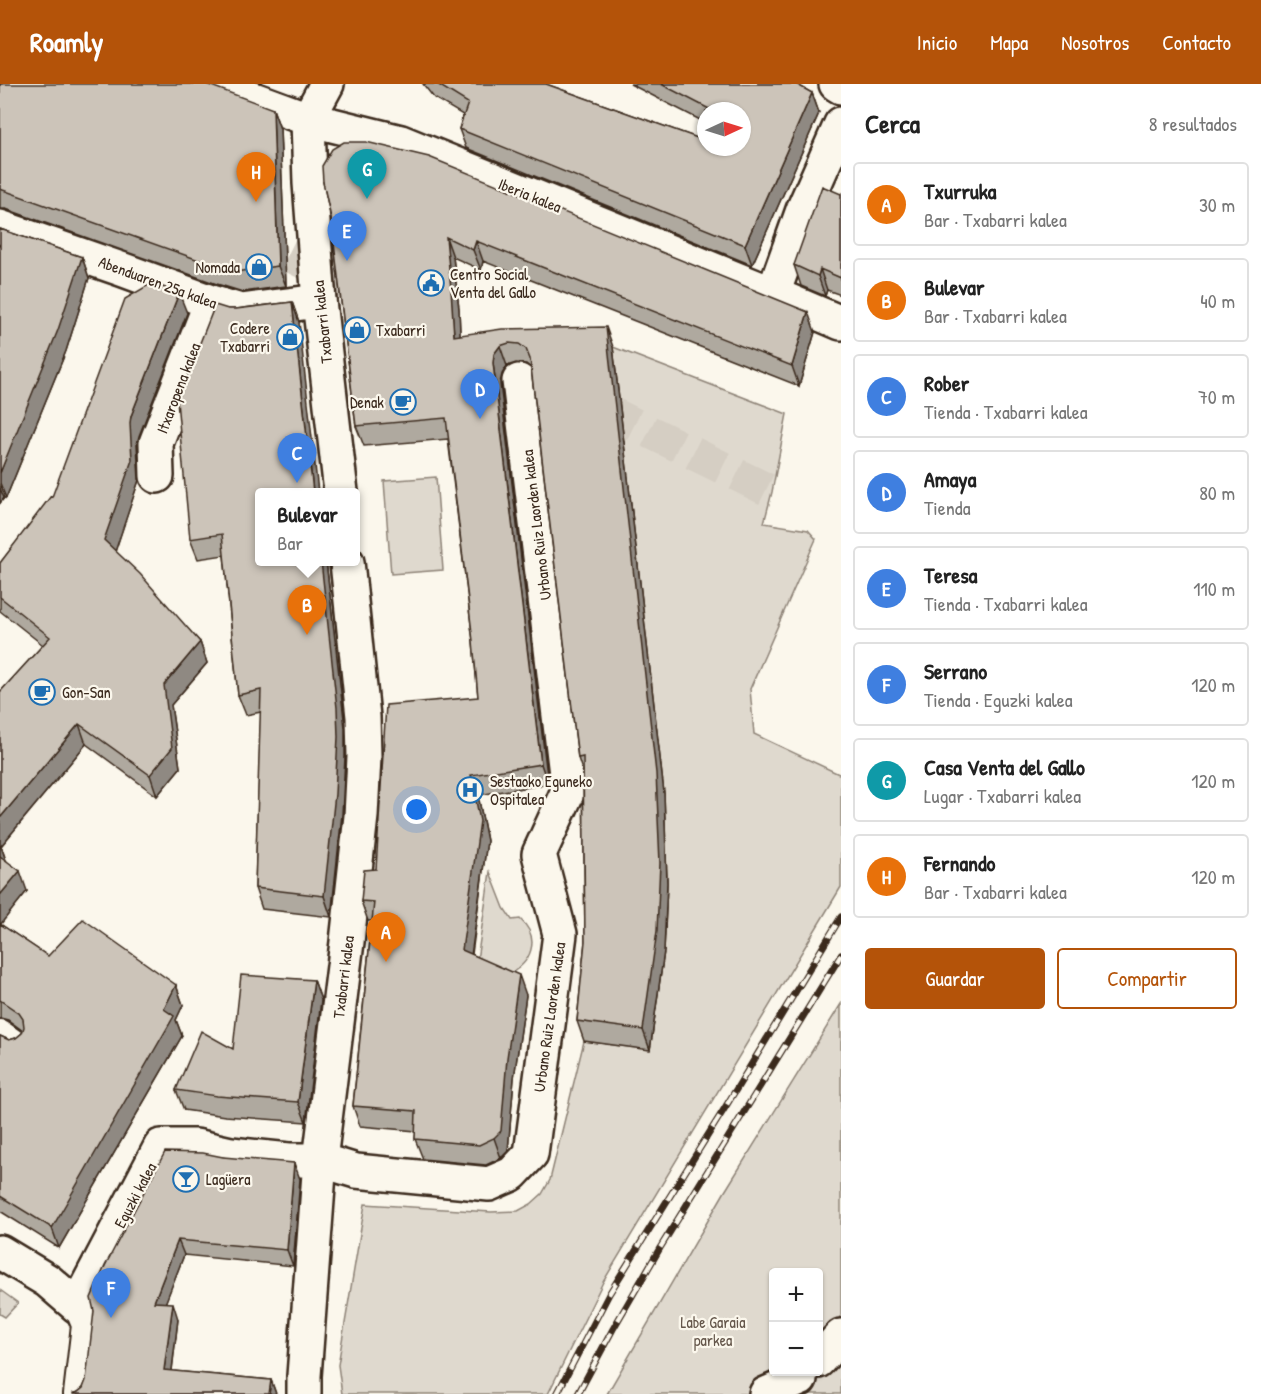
<!DOCTYPE html>
<html lang="es">
<head>
<meta charset="utf-8">
<style>
	body { margin:0; font-family:"Patrick Hand",sans-serif; background:#f6f6f6; color:#222 }
	.controls { position:absolute; right:18px; bottom:18px; display:grid; overflow:hidden; border-radius:6px; box-shadow:0 2px 4px #0004 }
	.controls button { width:54px; height:54px; display:grid; place-items:center; padding:0; border:0; border-bottom:2px solid #e0e0e0; background:#fff; color:#222; font:30px sans-serif }
	.compass { position:absolute; left:697px; top:18px; width:54px; height:54px; border-radius:50%; background:#fff; box-shadow:0 2px 4px #0004; rotate:86deg }
	.you { position:absolute; left:417px; top:726px; width:21px; height:21px; margin:-15px; border:4px solid #fff; border-radius:50%; background:#1a73e8; box-shadow:0 0 0 9px #1a73e833 }
	.badge { display:grid; place-items:center; width:39px; height:39px; border-radius:50%; background:#b45309; color:#fff; font-size:20px; font-weight:700 }
	.pin { position:absolute; translate:-50% -50px; filter:drop-shadow(0 2px 3px #0008) }
	.pin::after { content:''; position:absolute; top:32px; width:21px; height:18px; background:inherit; clip-path:polygon(0 0,100% 0,50% 100%) }
	.popup { position:absolute; left:255px; top:404px; width:105px; height:78px; box-sizing:border-box; display:grid; place-content:center; border-radius:6px; background:#fff; filter:drop-shadow(0 2px 4px #0005); font-size:20px; white-space:nowrap; color:#767676 }
	.popup b { font-size:22px; color:#222 }
	.popup::after { content:''; position:absolute; left:50%; top:100%; margin-left:-12px; border:12px solid transparent; border-top-color:#fff }
	.list { margin:0; padding:0; list-style:none }
	h2 { display:flex; justify-content:space-between; align-items:center; height:78px; margin:0; padding:0 24px; font-size:26px }
	h2 small { font-size:20px; font-weight:400; color:#767676 }
	.list li { display:grid; grid-template-columns:39px 1fr auto; gap:18px; align-items:center; box-sizing:border-box; height:84px; margin:0 12px 12px; padding:0 12px; border:2px solid #e0e0e0; border-radius:6px }
	.list b { display:block; font-size:22px; white-space:nowrap }
	.list p { margin:0; font-size:20px; white-space:nowrap; color:#767676 }
	.list em { font-size:20px; font-style:normal; color:#767676 }
	.actions { display:flex; gap:12px; padding:18px 24px }
	.actions a { flex:1; padding:14px 0; border:2px solid #b45309; border-radius:6px; text-align:center; font-size:21px; color:#b45309 }
	.actions .main { background:#b45309; color:#fff }
	.map { position:relative; flex:none; width:841px; height:1310px; overflow:hidden }
	header { display:flex; align-items:center; gap:36px; box-sizing:border-box; height:84px; padding:0 30px; background:#b45309; color:#fff }
	header strong { font-size:28px }
	nav { display:flex; gap:33px; margin-inline-start:auto; font-size:21px }
	main { display:flex }
	aside { flex:1; background:#fff }
	.map>svg:first-child { display:block }
	.green { fill:#dfd9ce; stroke:#8d8276; stroke-width:1.5; fill-rule:evenodd }
	.lines { fill:none; stroke-linecap:round; stroke-linejoin:round }
	.tertiary-tunnel { stroke:#d5cec3; stroke-width:33; stroke-dasharray:33 16; stroke-linecap:butt }
	.pedestrian-casing { stroke:#3b2a1e; stroke-width:30 }
	.minor-casing { stroke:#3b2a1e; stroke-width:38 }
	.tertiary-casing { stroke:#3b2a1e; stroke-width:38 }
	.pedestrian { stroke:#fbf7ec; stroke-width:26 }
	.minor { stroke:#fbf7ec; stroke-width:33 }
	.tertiary { stroke:#fbf7ec; stroke-width:33 }
	.rail-casing { stroke:#3b2a1e; stroke-width:7 }
	.rail { stroke:#fbf7ec; stroke-width:4.5; stroke-dasharray:14; stroke-linecap:butt }
	.wall { fill:#afa99f; stroke:#3b2a1e; stroke-width:1.5 }
	.shaded-wall { fill:#8f8982; stroke:#3b2a1e; stroke-width:1.5 }
	.building { fill:#ccc4b9; stroke:#3b2a1e; stroke-width:1.5 }
	.labels { text-anchor:middle; stroke-width:4.5; stroke-linejoin:round; paint-order:stroke }
	.street-label { font-size:16px; fill:#3b2a1e; stroke:#fbf7ec }
	.poi-label { font-size:16px; fill:#3b2a1e; stroke:#fbf7ec; text-anchor:start }
	.park-label { font-size:16px; fill:#64564a; stroke:#fbf7ec }
</style>
</head>
<body>
<header>
<strong>Roamly</strong>
<nav><a>Inicio</a><a>Mapa</a><a>Nosotros</a><a>Contacto</a></nav>
</header>
<main>
<div class="map">
<svg width="841" height="1310" viewBox="0 0 841 1310">
	<rect width="100%" height="100%" fill="#fbf7ec"/>
	<filter id="ink" filterUnits="userSpaceOnUse"><feTurbulence type="fractalNoise" baseFrequency=".0167" numOctaves="2"/><feDisplacementMap in="SourceGraphic" scale="12" xChannelSelector="R" yChannelSelector="G"/><feConvolveMatrix kernelMatrix="1 2 1 2 8 2 1 2 1" color-interpolation-filters="sRGB"/></filter>
	<g filter="url(#ink)">
		<path class="green" d="M613,263L787,330L772,408L764,439L808,446L816,455L750,605L754,650L841,691V803L603,1198L548,1310H342L338,1281L365,1120L491,1128L518,1127L531,1120L542,1110L550,1096L584,957L650,966L664,867L667,799L664,723Z
			M436,393L443,486L391,490L384,397Z
			M490,788L504,824L512,836L520,835C542,855 531,880 507,891L476,883Z
			M841,920V1310H607L724,1109ZM774,1188H818V1288H774Z
			M0,1206L18,1219L5,1233L0,1230Z"/>
		<g class="lines">
			<path class="tertiary-tunnel" d="M244,149L378,215
				M473,261L772,408"/>
			<g class="pedestrian-casing">
				<path id="pedestrian" d="M0,949L17,961
					M77,1222L85,1241L77,1310"/>
			</g>
			<g class="minor-casing">
				<path id="minor" d="M213,0L308,35L401,58L773,210L841,239
					M836,0L841,3
					M0,143L121,185L211,218L241,227L319,217
					M773,210L803,126L841,40
					M157,392L156,359L211,218
					M0,1168L48,1197L77,1222L161,1062H196L231,1070L289,1076H320L356,1087L489,1100L512,1090L531,1070L560,850L539,770L568,707L519,297
					M818,1277L841,1252
					M766,1310L800,1295"/>
			</g>
			<g class="tertiary-casing">
				<path id="tertiary" d="M327,0L308,35L310,99L319,217L341,408
					M304,1310V1292L320,1076L347,858L361,732L364,673L363,633L347,478"/>
			</g>
			<use href="#pedestrian" class="pedestrian"/>
			<use href="#minor" class="minor"/>
			<use href="#tertiary" class="tertiary"/>
			<g class="rail-casing">
				<path id="rail" d="M557,1310L609,1210L723,1027L841,833
					M578,1310L613,1245L660,1164L841,871"/>
			</g>
			<use href="#rail" class="rail"/>
		</g>
		<path class="wall" d="M0,0L273,25L280,45L286,202L243,208L217,200L6,125H0Z
			M423,0H546L728,65L742,63V27H706V39L630,0H796L812,9L819,29L752,181L466,64L459,45L463,31L434,14Z
			M323,98L815,248L799,302L483,177L481,186L453,173L459,225L460,251L613,263L664,709L667,799L664,867L650,966L584,957L577,937L585,857L583,689L578,674L531,284L526,280L516,279L507,282L502,290L500,299L548,700L478,711L487,757L472,870L526,911L514,994L508,1067L501,1074L486,1081L423,1075L415,1055L416,1047L360,1042L353,1022L372,837H368L361,817L376,785L478,613L473,557L448,355L364,362L356,342L331,134Z
			M841,110V211L827,206L825,212L801,202L794,181Z
			M0,145L82,173L89,194L66,267L6,414H4L0,419Z
			M292,218L299,238L259,477H326L345,644V673L342,730L331,833L262,825L255,804L261,628L246,631L238,611L224,471L198,475L190,455L228,225H236Z
			M187,229L139,352L137,360L139,396L115,467L200,558L207,579L171,621L180,684L157,712L86,660L1,762L6,776L27,807L0,840L48,872L176,901L183,921L176,936L182,952L59,1164L0,1127V952L9,956L16,954L22,949L23,947L8,936L0,934V608L43,561L0,527V479L52,413Z
			M314,896L321,916L306,1038L225,1032L184,1026L176,1006L233,965Z
			M223,1073L300,1095L293,1182L184,1171L165,1219L178,1235L172,1287L271,1296L276,1310H73L78,1308L83,1304Z"/>
		<path class="shaded-wall" d="M812,9L819,29L752,181L745,161Z
			M273,25L280,45L286,202L278,182Z
			M446,153L453,173L459,225L461,272L454,252Z
			M476,157L483,177L481,186L473,166Z
			M82,173L89,194L66,267L6,414L0,399V389Z
			M820,185L827,206L825,212L818,192Z
			M179,209L187,229L139,352L137,360L139,396L112,477L104,456L131,332Z
			M292,218L299,238L318,408H313Z
			M808,228L815,248L799,302L792,282Z
			M606,243L613,263L664,709L667,799L664,867L650,966L643,946Z
			M500,262L507,282L502,290L500,299L548,700L541,680L493,279L494,270Z
			M0,404L4,414L0,419Z
			M321,477H326L345,644V673L342,730L331,833L324,812Z
			M200,558L207,579L171,621L180,684L157,712L150,691L164,601Z
			M79,640L86,660L1,762L7,780L0,786V734Z
			M471,691L478,711L487,757L469,886L462,866Z
			M20,787L27,807L0,841V811Z
			M519,891L526,911L514,994L508,1067L501,1074L494,1054Z
			M314,896L321,916L306,1038L298,1018Z
			M176,901L183,921L176,936L182,952L59,1164L52,1144Z
			M294,1079L300,1095L293,1182L287,1166Z
			M178,1156L184,1171L160,1233L154,1218Z
			M173,1219L178,1235L170,1302L164,1286Z
			M271,1296L276,1310H269Z"/>
		<path class="building" d="M0,0H206L273,25L278,182L235,188L210,180L0,105Z
			M437,0H546L706,57V63H723L728,65L729,63H742V27H713L661,0H796L812,9L745,161L459,45L468,19Z
			M344,58H366L429,73L808,228L792,282L476,157L473,166L446,153L451,205L454,252L502,245L606,243L656,689L660,779L657,847L643,946L577,937L585,857L583,673L578,674L530,275L526,265L519,260L509,259L500,262L494,270L493,279L541,680L471,691L480,737L462,866L519,891L507,974L501,1047L494,1054L479,1061L415,1055L416,1027L353,1022L374,818L361,817L364,786L376,785L386,621L478,613L473,557L446,334L356,342L331,134L323,98L322,82L332,65Z
			M822,102L841,110V194L820,185L818,192L794,181Z
			M0,145L82,173L58,246L0,389Z
			M152,199L179,209L131,332L130,339L132,376L104,456L140,490L200,558L164,601L172,664L150,691L79,640L0,734V608L50,553L0,513V479L51,412L52,413L125,215Z
			M292,218L313,408H259V477H321L337,624L338,653L335,710L324,812L255,804L261,606L238,611L222,450L190,455L177,317L215,221L228,225H236Z
			M0,772L20,787L0,811Z
			M83,835L176,901L164,925L174,932L52,1144L0,1112V952L9,956L16,954L22,949L24,943L23,935L19,929L0,916V840L48,872Z
			M241,891L314,896L298,1018L217,1012L176,1006L201,947L233,965Z
			M165,1068L203,1069L223,1073L294,1079L287,1166L178,1156L154,1218L173,1219L164,1286L271,1296L269,1310H73V1309L78,1308L83,1304L86,1296L94,1227L91,1214L105,1182Z"/>
	</g>
	<defs>
		<g id="shop-ring" transform="scale(1.35)"><circle r="9.5" fill="#fbf7ec" stroke="#1f6fb2" stroke-width="1.5"/><path d="M-5-2.5h2.3a2.7 3.5 0 0 1 5.4 0H5L5.5 6h-11ZM-1.5-2.5h3a1.5 2.3 0 0 0-3 0Z" fill="#1f6fb2"/></g>
		<g id="civic-ring" transform="scale(1.35)"><circle r="9.5" fill="#fbf7ec" stroke="#1f6fb2" stroke-width="1.5"/><path d="M-.6-6.5H3V-4.5H.6V-3L4-1V1h2V6H-6V1h2V-1L-.6-3ZM-1.2 2.5V6h2.4V2.5Z" fill="#1f6fb2"/></g>
		<g id="cafe-ring" transform="scale(1.35)"><circle r="9.5" fill="#fbf7ec" stroke="#1f6fb2" stroke-width="1.5"/><path d="M-5.5-4.5H6V0H3Q3 3.5 0 3.5H-2.5Q-5.5 3.5-5.5 0ZM3-3.2v2h1.7v-2ZM-6 4.5H4V6H-6Z" fill="#1f6fb2"/></g>
		<g id="hospital-ring" transform="scale(1.35)"><circle r="9.5" fill="#fbf7ec" stroke="#1f6fb2" stroke-width="1.5"/><path d="M-5-5h3v3.5h4V-5h3V5h-3V1.5h-4V5h-3Z" fill="#1f6fb2"/></g>
		<g id="bar-ring" transform="scale(1.35)"><circle r="9.5" fill="#fbf7ec" stroke="#1f6fb2" stroke-width="1.5"/><path d="M-6-5H6L.8 .8V4.5H3.5V6h-7V4.5H-.8V.8Z" fill="#1f6fb2"/></g>
	</defs>
	<g fill-rule="evenodd">
		<use href="#shop-ring" x="259" y="183"/>
		<use href="#civic-ring" x="431" y="199"/>
		<use href="#shop-ring" x="357" y="246"/>
		<use href="#shop-ring" x="290" y="253"/>
		<use href="#cafe-ring" x="403" y="318"/>
		<use href="#cafe-ring" x="42" y="608"/>
		<use href="#hospital-ring" x="470" y="706"/>
		<use href="#bar-ring" x="186" y="1095"/>
	</g>
	<g class="labels">
		<g class="street-label">
			<text transform="translate(530 111) rotate(22)" y="6">Iberia kalea</text>
			<text transform="translate(158 198) rotate(20)" y="6">Abenduaren 25a kalea</text>
			<text transform="translate(322 238) rotate(-96)" y="6">Txabarri kalea</text>
			<text transform="translate(178 304) rotate(-69)" y="6">Itxaropena kalea</text>
			<text transform="translate(536 441) rotate(-97)" y="6">Urbano Ruiz Laorden kalea</text>
			<text transform="translate(343 893) rotate(-83)" y="6">Txabarri kalea</text>
			<text transform="translate(549 933) rotate(-82)" y="6">Urbano Ruiz Laorden kalea</text>
			<text transform="translate(135 1111) rotate(-62)" y="6">Eguzki kalea</text>
		</g>
		<g class="poi-label">
			<text x="240" y="189" text-anchor="end">Nomada</text>
			<text x="450" y="196">Centro Social<tspan x="450" dy="18">Venta del Gallo</tspan></text>
			<text x="270" y="250" text-anchor="end">Codere<tspan x="270" dy="18">Txabarri</tspan></text>
			<text x="376" y="252">Txabarri</text>
			<text x="384" y="324" text-anchor="end">Denak</text>
			<text x="62" y="614">Gon-San</text>
			<text x="490" y="703">Sestaoko Eguneko<tspan x="490" dy="18">Ospitalea</tspan></text>
			<text x="206" y="1101">Lagüera</text>
		</g>
		<g class="park-label">
			<text x="713" y="1244">Labe Garaia<tspan x="713" dy="18">parkea</tspan></text>
		</g>
	</g>
</svg>
<div class="controls">
<button>+</button>
<button>−</button>
</div>
<svg class="compass" viewBox="-18 -18 36 36"><path d="M0-13l5 13h-10z" fill="#e53935"/><path d="M0 13l5-13h-10z" fill="#767676"/></svg>
<div class="you"></div>
<div class="pin badge" style="left:386px;top:878px;background:#e8710a">A</div>
<div class="pin badge" style="left:307px;top:551px;background:#e8710a">B</div>
<div class="popup"><b>Bulevar</b>Bar</div>
<div class="pin badge" style="left:297px;top:399px;background:#3f7fe0">C</div>
<div class="pin badge" style="left:480px;top:335px;background:#3f7fe0">D</div>
<div class="pin badge" style="left:347px;top:177px;background:#3f7fe0">E</div>
<div class="pin badge" style="left:111px;top:1234px;background:#3f7fe0">F</div>
<div class="pin badge" style="left:367px;top:115px;background:#0f9aa8">G</div>
<div class="pin badge" style="left:256px;top:118px;background:#e8710a">H</div>
</div>
<aside>
<h2>Cerca<small>8 resultados</small></h2>
<ul class="list">
<li><span class="badge" style="background:#e8710a">A</span><div><b>Txurruka</b><p>Bar · Txabarri kalea</p></div><em>30 m</em></li>
<li><span class="badge" style="background:#e8710a">B</span><div><b>Bulevar</b><p>Bar · Txabarri kalea</p></div><em>40 m</em></li>
<li><span class="badge" style="background:#3f7fe0">C</span><div><b>Rober</b><p>Tienda · Txabarri kalea</p></div><em>70 m</em></li>
<li><span class="badge" style="background:#3f7fe0">D</span><div><b>Amaya</b><p>Tienda</p></div><em>80 m</em></li>
<li><span class="badge" style="background:#3f7fe0">E</span><div><b>Teresa</b><p>Tienda · Txabarri kalea</p></div><em>110 m</em></li>
<li><span class="badge" style="background:#3f7fe0">F</span><div><b>Serrano</b><p>Tienda · Eguzki kalea</p></div><em>120 m</em></li>
<li><span class="badge" style="background:#0f9aa8">G</span><div><b>Casa Venta del Gallo</b><p>Lugar · Txabarri kalea</p></div><em>120 m</em></li>
<li><span class="badge" style="background:#e8710a">H</span><div><b>Fernando</b><p>Bar · Txabarri kalea</p></div><em>120 m</em></li>
</ul>
<div class="actions"><a class="main">Guardar</a><a>Compartir</a></div>
</aside>
</main>
</body>
</html>
